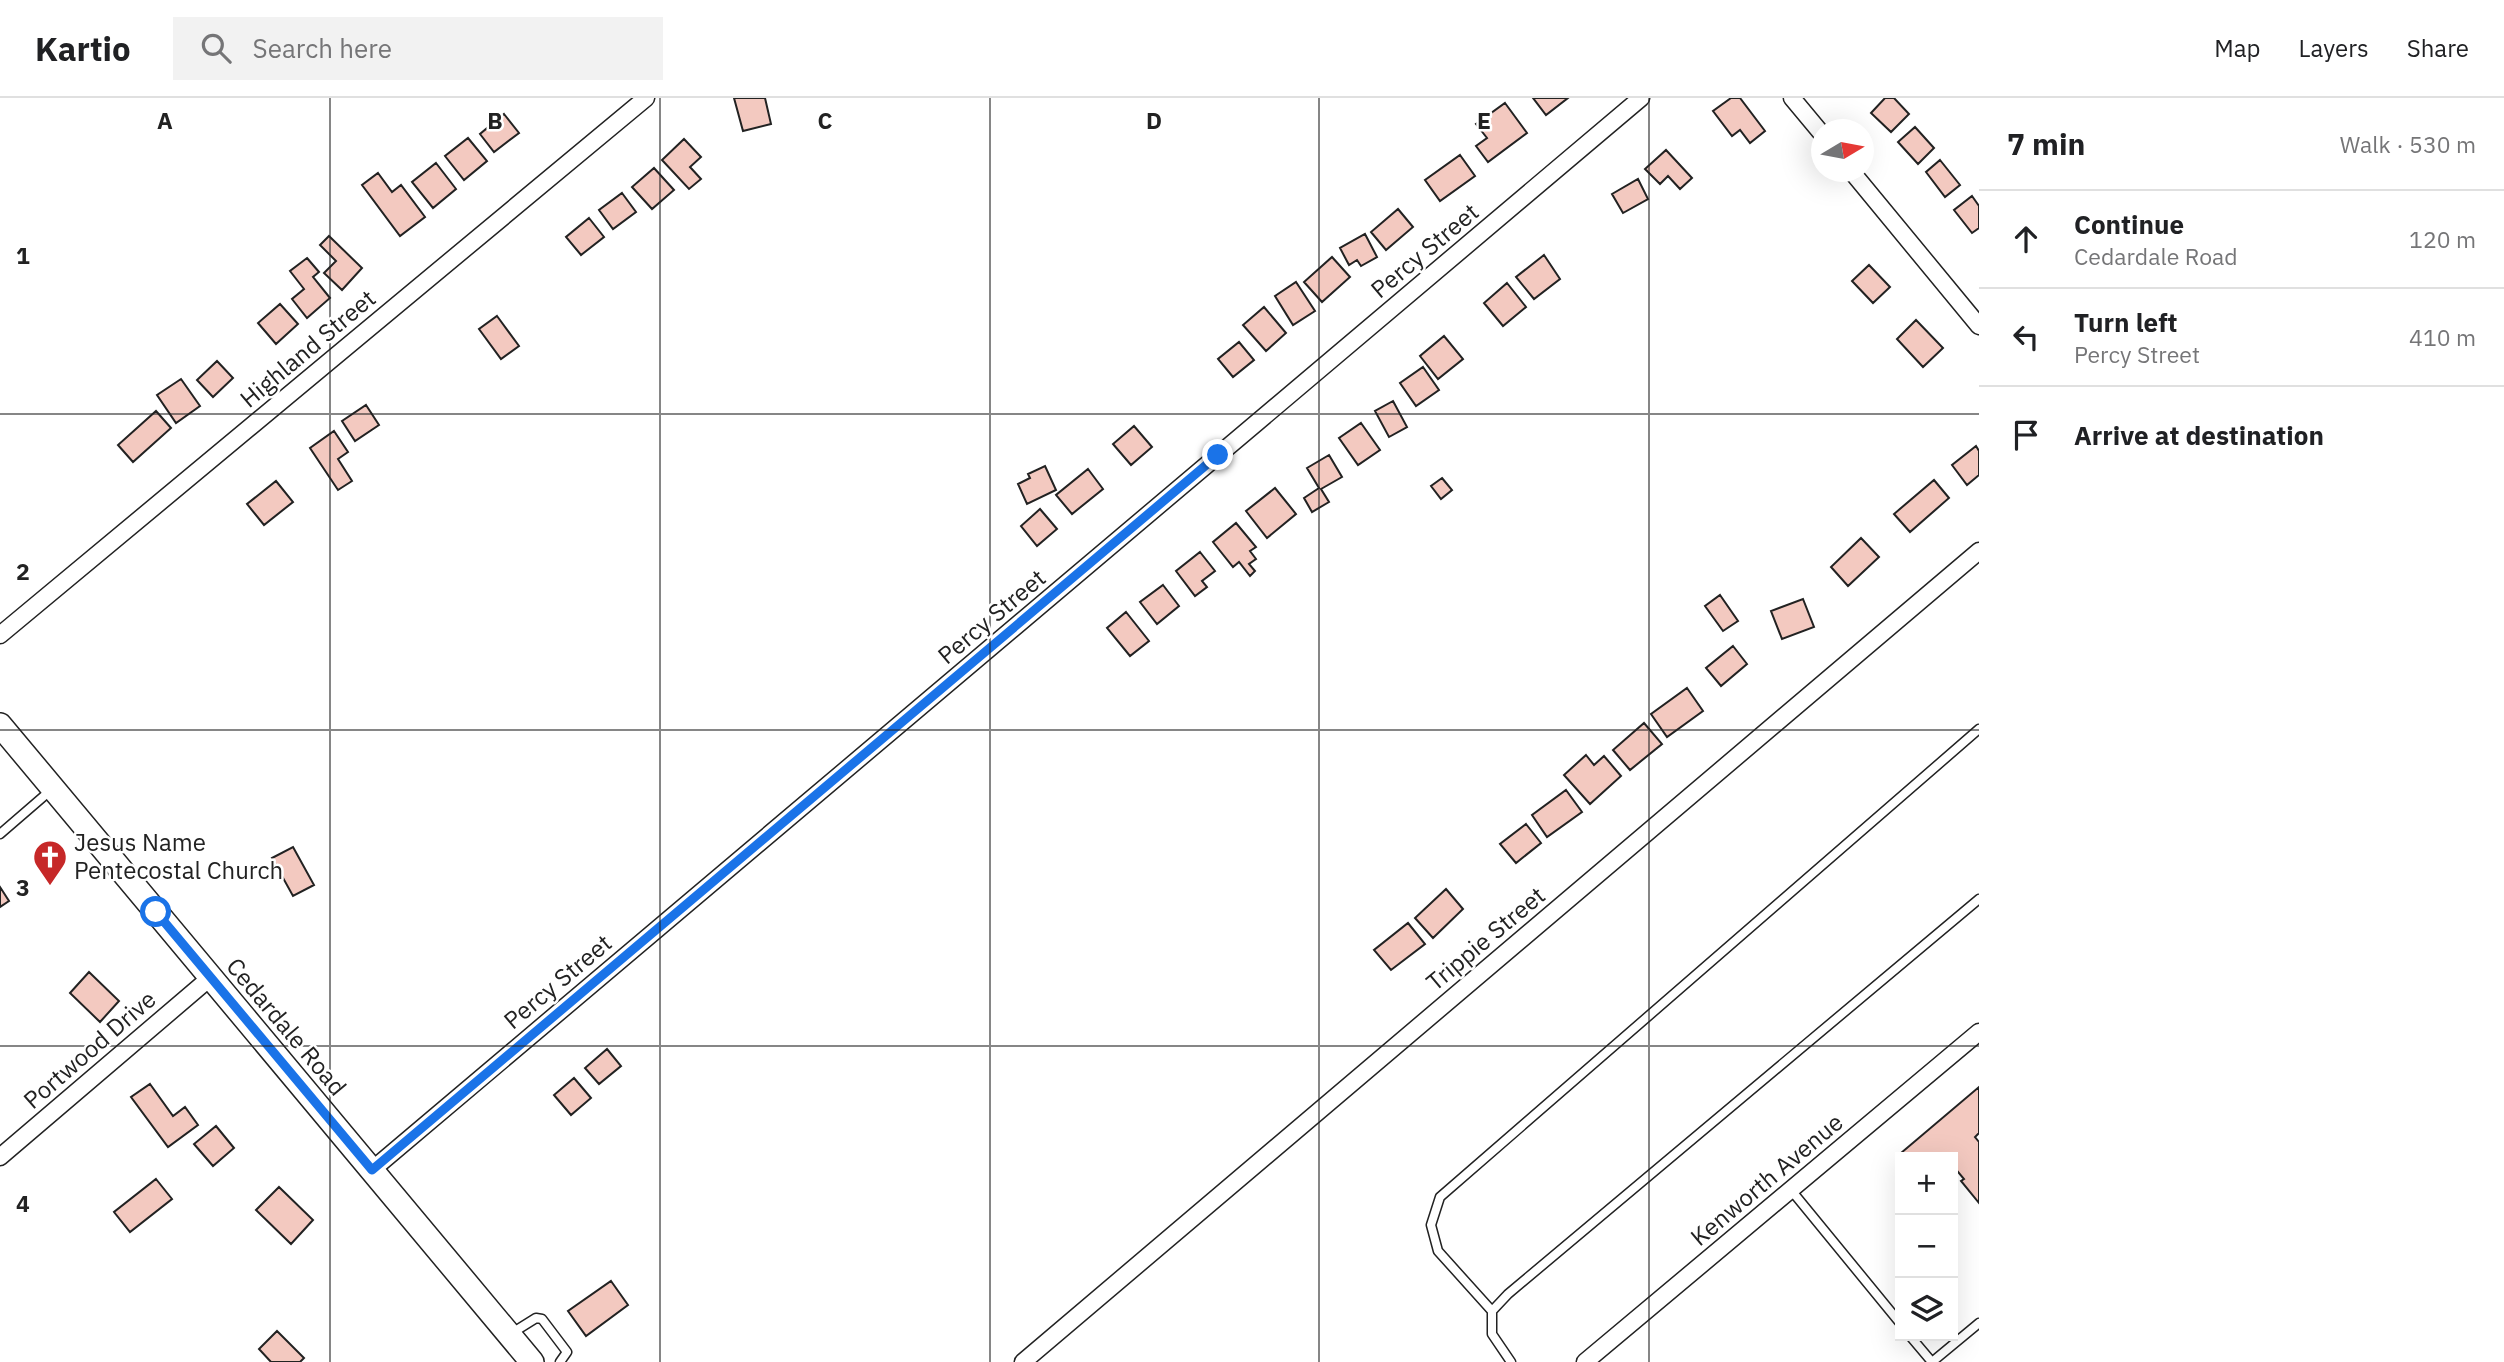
<!DOCTYPE html>
<html lang="en">
<head>
<meta charset="utf-8">
<style>
	body { margin:0; font-family:"IBM Plex Sans",sans-serif; background:#f2f2f2; color:#202124 }
	.controls { position:absolute; right:21px; bottom:21px; display:grid; overflow:hidden; border-radius:0px; box-shadow:0 7px 28px #0002 }
	.controls button { width:63px; height:63px; display:grid; place-items:center; padding:0; border:0; border-bottom:2px solid #e0e0e0; background:#fff; color:#202124; font:35px sans-serif }
	.compass { position:absolute; left:1811px; top:21px; width:63px; height:63px; border-radius:50%; background:#fff; box-shadow:0 7px 28px #0002; rotate:80deg }
	.stop { position:absolute; width:21px; height:21px; margin:-16px; border:5px solid #1a73e8; border-radius:50%; background:#fff }
	.stop.end { background:#1a73e8; border-color:#fff; box-shadow:0 2px 7px #0008 }
	.list { margin:0; padding:0; list-style:none }
	h2 { display:flex; justify-content:space-between; align-items:center; height:91px; margin:0; padding:0 28px; font-size:30px }
	h2 small { font-size:23px; font-weight:400; color:#757577 }
	.list li { display:grid; grid-template-columns:46px 1fr auto; gap:21px; align-items:center; box-sizing:border-box; height:98px; padding:0 28px; border-top:2px solid #e0e0e0 }
	.list b { display:block; font-size:26px; white-space:nowrap }
	.list p { margin:0; font-size:23px; white-space:nowrap; color:#757577 }
	.list em { font-size:23px; font-style:normal; color:#757577 }
	.icon { flex:none; width:38px; height:38px; fill:none; stroke:currentColor; stroke-width:2; stroke-linecap:round; stroke-linejoin:round }
	.map { position:relative; flex:none; width:1979px; height:1264px; overflow:hidden }
	header { display:flex; align-items:center; gap:42px; box-sizing:border-box; height:98px; padding:0 35px; background:#fff; border-bottom:2px solid #e0e0e0 }
	header strong { font-size:33px }
	nav { display:flex; gap:38px; margin-inline-start:auto; font-size:24px }
	.search { width:490px; height:63px; background:#f2f2f2; display:flex; align-items:center; gap:18px; box-sizing:border-box; padding:0 24px; border-radius:0px; color:#757577; font-size:26px }
	main { display:flex }
	aside { flex:1; background:#fff }
	.map>svg:first-child { display:block }
	.building { fill:#f3c9c0; stroke:#222; stroke-width:2 }
	.lines { fill:none; stroke-linecap:round; stroke-linejoin:round }
	.lane-casing { stroke:#222; stroke-width:11 }
	.street-casing { stroke:#222; stroke-width:19 }
	.secondary-casing { stroke:#222; stroke-width:26 }
	.lane { stroke:#fff; stroke-width:8 }
	.street { stroke:#fff; stroke-width:16 }
	.secondary { stroke:#fff; stroke-width:23 }
	.route { stroke:#1a73e8; stroke-width:9 }
	.grid { fill:none; stroke:#222; stroke-width:2; stroke-opacity:0.55 }
	.labels { text-anchor:middle; stroke-width:5; stroke-linejoin:round; paint-order:stroke }
	.street-label { font-size:24px; fill:#222; stroke:#fff }
	.poi-label { font-size:24px; fill:#222; stroke:#fff; text-anchor:start }
	.grid-label { font-size:23px; text-anchor:middle; font-weight:bold; fill:#222; stroke:#fff; stroke-width:5; stroke-linejoin:round; paint-order:stroke }
</style>
</head>
<body>
<header>
<strong>Kartio</strong>
<div class="search"><svg class="icon" aria-label="search" viewBox="0 0 24 24"><circle cx="10" cy="10" r="6"/><path d="M15 15l6 6"/></svg>Search here</div>
<nav><a>Map</a><a>Layers</a><a>Share</a></nav>
</header>
<main>
<div class="map">
<svg width="1979" height="1264" viewBox="0 0 1979 1264">
	<rect width="100%" height="100%" fill="#fff"/>
	<path class="building" d="M734,0H765L771,26L743,33Z
		M1533,0H1568L1546,17Z
		M1731,0H1740L1765,33L1750,45L1740,32L1732,38L1713,13Z
		M1885,0H1894L1909,16L1891,34L1871,15Z
		M1505,5L1527,35L1488,64L1476,48L1487,40L1476,26Z
		M504,16L519,35L494,54L480,36Z
		M1915,29L1934,50L1918,66L1898,44Z
		M468,40L487,63L464,82L445,58Z
		M684,41L701,59L690,69L701,81L689,91L662,62Z
		M1666,52L1692,80L1680,91L1668,78L1660,86L1645,71Z
		M1460,57L1475,78L1440,103L1425,82Z
		M1940,62L1960,87L1945,99L1926,74Z
		M436,65L456,91L433,110L412,84Z
		M654,70L674,92L652,111L632,89Z
		M378,75L392,94L401,87L425,119L400,138L362,87Z
		M1638,81L1648,101L1623,115L1612,96Z
		M622,95L636,114L613,131L599,112Z
		M1972,98L1979,108V130L1972,135L1954,112Z
		M1398,111L1413,129L1386,152L1371,134Z
		M589,120L604,139L581,157L566,139Z
		M1365,136L1377,159L1361,168L1357,162L1349,167L1340,150Z
		M329,138L362,170L342,192L324,175L336,163L320,147Z
		M1544,157L1560,181L1534,201L1516,179Z
		M1332,159L1350,179L1322,204L1304,184Z
		M307,160L319,174L313,179L330,200L307,220L292,201L304,191L290,173Z
		M1869,167L1890,189L1873,205L1852,183Z
		M1296,184L1315,213L1293,227L1275,198Z
		M1507,185L1526,209L1503,228L1484,205Z
		M280,206L298,226L276,246L258,225Z
		M1264,209L1286,235L1266,253L1243,227Z
		M497,218L519,248L501,261L479,231Z
		M1916,222L1943,250L1923,269L1897,241Z
		M1444,238L1463,261L1438,281L1420,258Z
		M1239,244L1254,262L1233,279L1218,261Z
		M217,263L233,280L213,299L197,282Z
		M1423,269L1439,292L1416,308L1400,285Z
		M181,281L200,308L176,325L157,297Z
		M1393,303L1407,329L1389,339L1375,313Z
		M366,307L379,327L355,343L342,323Z
		M156,313L171,330L133,364L118,347Z
		M1361,325L1380,352L1358,367L1339,340Z
		M1134,328L1152,349L1131,367L1113,346Z
		M334,333L348,354L338,361L352,383L338,392L310,350Z
		M1976,348L1979,353V377L1967,387L1952,367Z
		M1329,357L1342,379L1321,391L1329,404L1312,414L1304,400L1319,390L1307,370Z
		M1045,368L1056,392L1027,406L1018,386L1030,380L1028,376Z
		M1088,371L1103,391L1072,416L1056,397Z
		M1442,380L1452,392L1441,401L1431,388Z
		M1934,382L1949,400L1910,434L1894,416Z
		M276,383L293,404L264,427L247,406Z
		M1275,390L1296,416L1267,440L1246,413Z
		M1040,411L1057,431L1037,448L1021,428Z
		M1236,425L1256,449L1250,453L1256,461L1249,466L1255,473L1250,478L1239,464L1233,469L1213,444Z
		M1861,440L1879,459L1848,488L1831,469Z
		M1200,454L1215,473L1202,483L1207,489L1195,498L1176,473Z
		M1163,487L1179,508L1157,526L1140,504Z
		M1720,497L1738,523L1723,533L1705,508Z
		M1803,501L1814,529L1782,541L1771,513Z
		M1126,514L1149,543L1130,558L1107,530Z
		M1733,548L1747,566L1721,588L1706,570Z
		M1687,590L1703,613L1667,639L1651,616Z
		M1644,625L1662,646L1630,672L1613,652Z
		M1586,657L1594,667L1604,658L1621,678L1590,706L1564,677Z
		M1566,692L1582,714L1547,739L1532,717Z
		M1526,726L1541,745L1516,765L1500,746Z
		M293,749L314,787L293,798L272,760Z
		M0,789L9,803L0,809Z
		M1446,791L1463,811L1433,840L1415,820Z
		M1408,825L1425,846L1391,872L1374,852Z
		M89,874L119,903L100,924L70,895Z
		M607,951L621,968L599,986L585,970Z
		M574,980L591,1000L571,1017L554,997Z
		M150,986L173,1018L185,1009L198,1027L168,1049L131,999Z
		M1979,989V1035L1975,1039L1979,1044V1105L1961,1083L1964,1081L1953,1068V1059H1905L1901,1055Z
		M216,1028L234,1050L213,1068L194,1046Z
		M156,1081L172,1101L130,1134L114,1114Z
		M279,1089L313,1122L291,1146L256,1112Z
		M611,1183L628,1207L586,1238L568,1213Z
		M277,1233L304,1260L300,1264H271L259,1251Z"/>
	<g class="lines">
		<g class="lane-casing">
			<path id="lane" d="M0,736L51,692
				M1791,1092L1900,1225
				M1492,1213L1438,1153L1431,1127L1440,1099L1979,631
				M512,1235L536,1220L542,1221L567,1254L560,1264
				M1910,1238L1932,1264L1979,1225
				M1511,1264L1492,1236V1213L1508,1196L1979,801"/>
		</g>
		<g class="street-casing">
			<path id="street" d="M1792,0L1822,36
				M1852,74L1979,228
				M0,537L646,0
				M0,1059L211,879
				M372,1072L1641,0
				M1023,1264L1979,453
				M1585,1264L1979,934"/>
		</g>
		<g class="secondary-casing">
			<path id="secondary" d="M0,627L532,1264"/>
		</g>
		<use href="#lane" class="lane"/>
		<use href="#street" class="street"/>
		<use href="#secondary" class="secondary"/>
	</g>
	<g class="lines">
		<path class="route" d="M156,814L372,1072L1218,357"/>
	</g>
	<path class="grid" d="M330,0V1264M660,0V1264M990,0V1264M1319,0V1264M1649,0V1264M0,316H1979M0,632H1979M0,948H1979"/>
	<defs>
		<g id="church-pin" transform="scale(1.75)"><path d="M0 17L-7.5 6A9.5 9.5 0 1 1 7.5 6Z" fill="#c62828" stroke="#fff"/><path d="M-1.2-6h2.4v3.5h3.3v2.4h-3.3V6h-2.4V-.1h-3.3v-2.4h3.3Z" fill="#fff"/></g>
	</defs>
	<g fill-rule="evenodd">
		<use href="#church-pin" x="50" y="759"/>
	</g>
	<g class="labels">
		<g class="street-label">
			<text transform="translate(1425 153) rotate(-40)" y="8">Percy Street</text>
			<text transform="translate(308 251) rotate(-40)" y="8">Highland Street</text>
			<text transform="translate(992 519) rotate(-40)" y="8">Percy Street</text>
			<text transform="translate(1486 841) rotate(-40)" y="8">Trippie Street</text>
			<text transform="translate(558 884) rotate(-40)" y="8">Percy Street</text>
			<text transform="translate(286 929) rotate(50)" y="8">Cedardale Road</text>
			<text transform="translate(90 952) rotate(-41)" y="8">Portwood Drive</text>
			<text transform="translate(1767 1082) rotate(-40)" y="8">Kenworth Avenue</text>
		</g>
		<g class="poi-label">
			<text x="74" y="753">Jesus Name<tspan x="74" dy="28">Pentecostal Church</tspan></text>
		</g>
	</g>
	<g class="grid-label">
		<text x="165" y="31">A</text>
		<text x="495" y="31">B</text>
		<text x="825" y="31">C</text>
		<text x="1154" y="31">D</text>
		<text x="1484" y="31">E</text>
		<text x="23" y="166">1</text>
		<text x="23" y="482">2</text>
		<text x="23" y="798">3</text>
		<text x="23" y="1114">4</text>
	</g>
</svg>
<div class="controls">
<button>+</button>
<button>−</button>
<button><svg class="icon" aria-label="layers" viewBox="0 0 24 24"><path d="M12 4l9 5-9 5-9-5zM3 14l9 5 9-5"/></svg></button>
</div>
<svg class="compass" viewBox="-18 -18 36 36"><path d="M0-13l5 13h-10z" fill="#e53935"/><path d="M0 13l5-13h-10z" fill="#757577"/></svg>
<div class="stop" style="left:156px;top:814px"></div>
<div class="stop end" style="left:1218px;top:357px"></div>
</div>
<aside>
<h2>7 min<small>Walk · 530 m</small></h2>
<ul class="list">
<li><svg class="icon" aria-label="ahead" viewBox="0 0 24 24"><path d="M12 20V5M6 11l6-6 6 6"/></svg><div><b>Continue</b><p>Cedardale Road</p></div><em>120 m</em></li>
<li><svg class="icon" aria-label="left" viewBox="0 0 24 24"><path d="M17 20v-9H6M10 6l-5 5 5 5"/></svg><div><b>Turn left</b><p>Percy Street</p></div><em>410 m</em></li>
<li><svg class="icon" aria-label="arrive" viewBox="0 0 24 24"><path d="M6 21V4h12l-3 4 3 4H6"/></svg><div><b>Arrive at destination</b></div></li>
</ul>
</aside>
</main>
</body>
</html>
